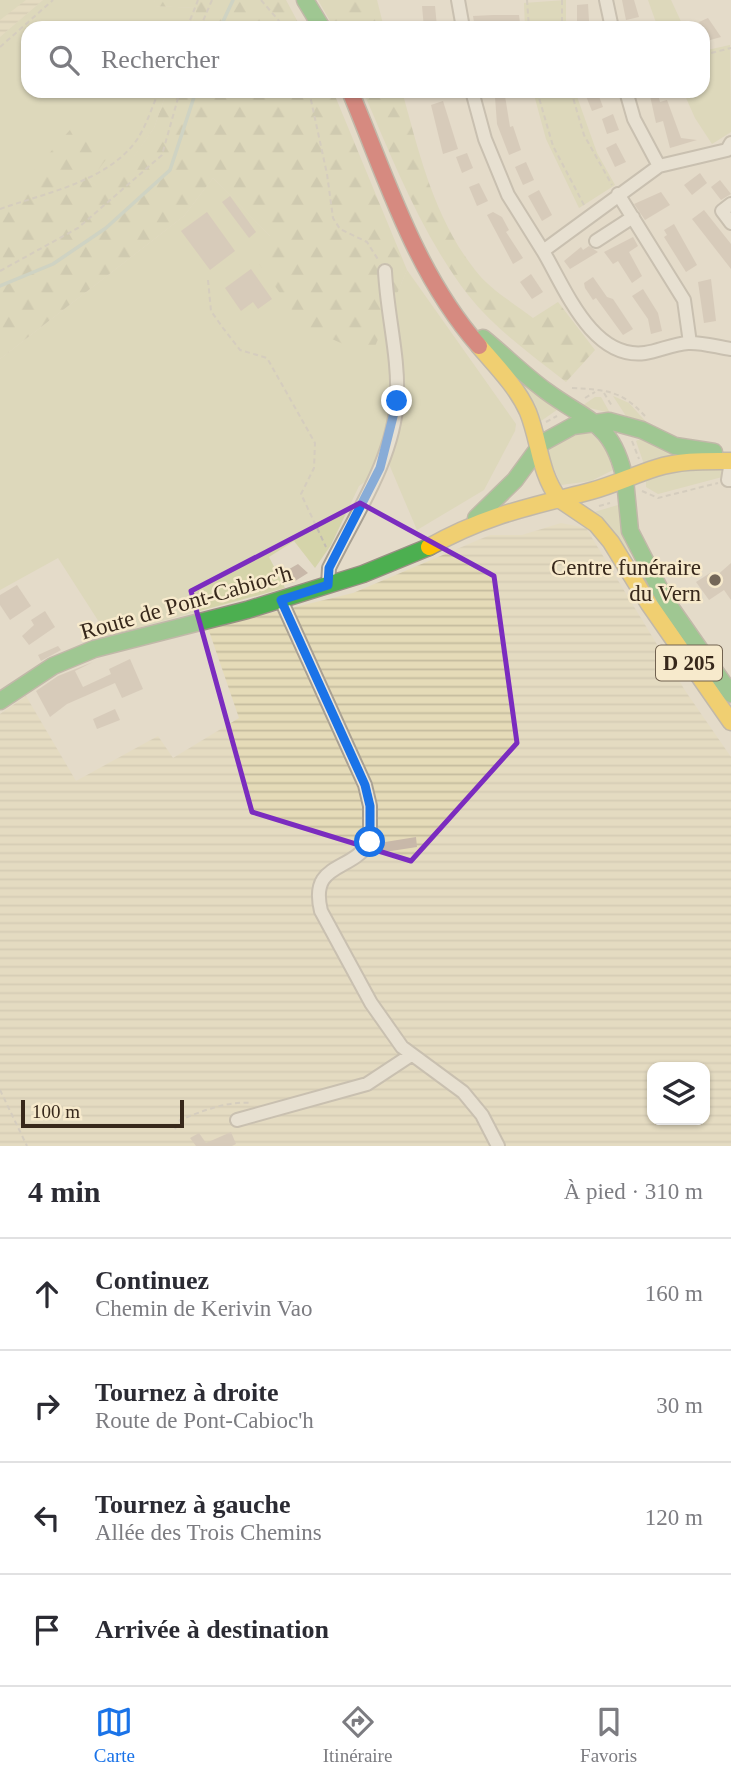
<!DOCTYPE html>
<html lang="fr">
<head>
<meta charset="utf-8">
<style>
	body { margin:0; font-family:"Times New Roman",serif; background:#f2f2f3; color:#2b2b33 }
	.controls { position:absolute; right:21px; bottom:21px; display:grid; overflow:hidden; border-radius:14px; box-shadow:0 2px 5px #0004 }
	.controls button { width:63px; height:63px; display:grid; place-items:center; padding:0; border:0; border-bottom:2px solid #e1e1e2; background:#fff; color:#2b2b33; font:35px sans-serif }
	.scale { position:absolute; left:21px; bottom:18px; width:163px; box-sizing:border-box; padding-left:7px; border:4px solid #37281b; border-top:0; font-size:19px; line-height:24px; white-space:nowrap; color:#37281b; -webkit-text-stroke:5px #f7eacc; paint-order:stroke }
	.stop { position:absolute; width:21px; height:21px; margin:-16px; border:5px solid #1a73e8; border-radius:50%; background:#fff }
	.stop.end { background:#1a73e8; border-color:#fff; box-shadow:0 2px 7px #0008 }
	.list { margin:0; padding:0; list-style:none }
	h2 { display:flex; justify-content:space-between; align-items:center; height:91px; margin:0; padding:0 28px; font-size:30px }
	h2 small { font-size:23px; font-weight:400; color:#7c7c81 }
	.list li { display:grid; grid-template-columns:46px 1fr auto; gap:21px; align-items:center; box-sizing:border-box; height:112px; padding:0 28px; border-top:2px solid #e1e1e2 }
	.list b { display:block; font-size:26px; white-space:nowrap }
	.list p { margin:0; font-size:23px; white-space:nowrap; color:#7c7c81 }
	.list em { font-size:23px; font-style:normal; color:#7c7c81 }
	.icon { flex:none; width:38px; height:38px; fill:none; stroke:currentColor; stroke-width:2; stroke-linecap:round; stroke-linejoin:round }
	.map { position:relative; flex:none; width:731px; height:1146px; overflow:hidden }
	.search { position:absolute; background:#fff; box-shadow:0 2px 5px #0004; left:21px; right:21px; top:21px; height:77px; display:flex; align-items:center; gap:18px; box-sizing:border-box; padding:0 24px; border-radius:21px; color:#7c7c81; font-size:26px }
	.sheet { height:539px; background:#fff }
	nav { display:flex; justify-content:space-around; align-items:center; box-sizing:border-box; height:98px; border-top:2px solid #e1e1e2; background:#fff; font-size:19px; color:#7c7c81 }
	nav a { display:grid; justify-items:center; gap:4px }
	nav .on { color:#1a73e8 }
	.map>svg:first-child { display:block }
	.farmland { fill:url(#farmland-rules); fill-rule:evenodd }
	.green { fill:#d5d4aa }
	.forest { fill:url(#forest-firs) }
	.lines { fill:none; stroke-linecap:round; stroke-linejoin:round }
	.stream { stroke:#b5c9bc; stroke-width:3.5 }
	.building { fill:#c8b8a9 }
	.street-casing { stroke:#a8a093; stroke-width:16 }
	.fast-casing { stroke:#988f83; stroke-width:19 }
	.slow-casing { stroke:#988f83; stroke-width:19 }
	.jam-casing { stroke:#988f83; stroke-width:19 }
	.path { stroke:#c3bcb2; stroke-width:2; stroke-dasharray:5 3.5; stroke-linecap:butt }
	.street { stroke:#ebe6db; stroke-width:12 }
	.fast { stroke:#4caf50; stroke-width:16 }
	.slow { stroke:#ffc107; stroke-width:16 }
	.jam { stroke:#c62828; stroke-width:16 }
	.route { stroke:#1a73e8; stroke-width:9 }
	.marked { fill:none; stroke:#7b2cbf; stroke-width:5; stroke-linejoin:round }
	.poi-dot { fill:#746758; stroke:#f7eacc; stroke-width:2.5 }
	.labels { text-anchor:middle; stroke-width:5; stroke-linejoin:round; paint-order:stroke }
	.shield { fill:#f7eacc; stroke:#716250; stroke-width:2 }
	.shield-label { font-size:21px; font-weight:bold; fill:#37281b }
	.poi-label { font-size:23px; fill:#37281b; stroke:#f7eacc; text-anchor:end }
	.street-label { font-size:23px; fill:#37281b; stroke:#f7eacc }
</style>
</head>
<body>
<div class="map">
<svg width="731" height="1146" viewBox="0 0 731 1146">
	<defs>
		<pattern id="farmland-rules" width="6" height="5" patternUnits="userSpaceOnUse" patternTransform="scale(1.75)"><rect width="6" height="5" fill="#e5dbb8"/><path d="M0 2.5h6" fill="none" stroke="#c5bc9e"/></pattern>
		<pattern id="forest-firs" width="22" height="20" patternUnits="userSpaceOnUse" patternTransform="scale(1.75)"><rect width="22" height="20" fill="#d5d4aa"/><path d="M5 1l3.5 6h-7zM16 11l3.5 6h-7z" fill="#b7b692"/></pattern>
	</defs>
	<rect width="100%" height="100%" fill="#e4dbc9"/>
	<path class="farmland" d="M0,0H43L0,37Z
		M561,523L586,528L686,692L731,757V1146H0V714L26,696L76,781L158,736L173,758L239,718L208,628L353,593L490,535H522ZM652,1067H705V1120H652Z"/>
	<path class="green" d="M0,0H26L0,20Z
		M43,0H155L154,6L197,8L190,28H28V91H167L154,128L107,195L90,181L0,205V37Z
		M566,0V28H525L524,3Z
		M648,0H671L684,28H658Z
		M730,45L731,132L712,144L695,118L683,91H703V51Z
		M533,91H575L597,153L615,185L579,208L546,139Z
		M213,178L270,236L371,355L407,270L516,424L515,431L484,490L417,530L389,464L359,486L331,545L315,568L294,541L269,557L285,588L108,636L58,558L0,590V359L184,216Z
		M515,375L561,407L541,421Z
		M613,396L629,403L647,423L626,416Z
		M595,397H601L610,413L582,406Z
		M589,431L605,448L613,470L591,481L561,485L546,450L573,434Z
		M640,439L679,455L645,467L636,441Z
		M721,464L722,477L658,494L646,487V478Z
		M618,505L631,554L591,513Z"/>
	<path class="forest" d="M155,0H286L301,28H190L197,8L153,6Z
		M318,0H377L384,28H334Z
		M167,91H333L407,270L371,356L304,327L252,254L270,236L213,178L184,216L0,359V205L7,201L77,122L110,154L90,181L107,194L154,128Z
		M363,91H402C419,153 434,218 475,270C489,289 515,304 533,318L558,302L595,350L566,382C532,355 496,330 469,296C422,236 393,160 363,91Z"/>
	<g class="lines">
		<path class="stream" d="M220,28L233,0
			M0,286L53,264L106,228L170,170L196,91"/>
	</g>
	<path class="building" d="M622,0H634L639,17L626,20Z
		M588,4L589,21L577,22V5Z
		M422,6H435L437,27L424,28Z
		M493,15H519L520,23L513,24V28H475L473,16Z
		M708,18L721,37L703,42V28L699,22Z
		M584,91H597L603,107L592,111Z
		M649,91H657L660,102L667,100L681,138L697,140L670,148L663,121L656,123Z
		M505,96L510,127L513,126L521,150L509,155L497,124L495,97Z
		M443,101L458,149L443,154L431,105Z
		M613,114L619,130L607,134L602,119Z
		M616,143L626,162L615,167L606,148Z
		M467,153L473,168L462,173L456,157Z
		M526,162L534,180L523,185L515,167Z
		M700,173L707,183L692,195L684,185Z
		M720,180L731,194L721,200L711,187Z
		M479,183L488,201L477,206L469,187Z
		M539,190L552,215L542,221L528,196Z
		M661,192L670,205L645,220L634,204Z
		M230,196L256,232L249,238L222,202Z
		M704,210L731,244V269L692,219Z
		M207,212L235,251L210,270L181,231Z
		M493,212L502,217L509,230L506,232L523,258L513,264L487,215Z
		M674,224L697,265L686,272L664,237L667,235L664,230Z
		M633,237L638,246L629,252L642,276L632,283L618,261L613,264L604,252Z
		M589,246L598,252L570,269L564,261L581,247L583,250Z
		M251,269L272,299L258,309L253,302L241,311L225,288Z
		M531,274L543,292L532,299L520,282Z
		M593,277L607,297L613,299L633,329L623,335L596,298L593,300L585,288L584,283Z
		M711,279L716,321L704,323L698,282Z
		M643,289L658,313L662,331L651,334L648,319L632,296Z
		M731,563V600L724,590L709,600L696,582L710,573L714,578Z
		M298,564L308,573L292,583L284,572Z
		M17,585L31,606L10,620L0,605V595Z
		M45,611L55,627L29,645L22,636L34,625L31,620Z
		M58,646L61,650L41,661L38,655Z
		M130,659L143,689L122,698L115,683L67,704L50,717L36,691L58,676L93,662L75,671L83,687L111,674L109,669Z
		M115,709L120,720L97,729L93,719Z
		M416,837L417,847L378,853L379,843Z
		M231,1132L236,1144L232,1146H196L190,1138L199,1133L206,1143Z"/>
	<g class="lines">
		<g class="street-casing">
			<path id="street" d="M458,0L463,28
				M606,0L612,28
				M472,91L485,139L508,195L543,251L659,166L727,150L731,143
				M626,91L634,119L659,166
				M618,194L684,300L690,343
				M731,204L722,211L731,223
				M596,241L633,217
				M543,251C565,288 592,360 645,353C659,351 673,344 688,343C701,342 717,347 731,349
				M731,461L728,480H731
				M328,585L329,568C355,515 394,459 397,399C399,356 387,314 385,271
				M281,600L365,785L370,806V842C350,873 309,862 321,911L371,1003L402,1047L463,1092L482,1115L498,1146
				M237,1120L367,1084L411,1055"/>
		</g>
		<g class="fast-casing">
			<path id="fast" d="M305,0L322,28
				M483,338C504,355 524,375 546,391C588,422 613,422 625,480
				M625,480L630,531L666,601L731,694
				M476,518L515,480L542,443L573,426L609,421L642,430L675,446L714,452
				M0,701L53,666L94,649L247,610L363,574L429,547"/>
		</g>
		<g class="slow-casing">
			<path id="slow" d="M479,346C496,366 517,387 528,412C540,442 539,472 559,499
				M559,499L596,524L611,542L649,604L731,722
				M429,547C486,515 529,507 591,491C613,485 634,475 656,468C681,460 706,461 731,461"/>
		</g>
		<g class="jam-casing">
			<path id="jam" d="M350,91C387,179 415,273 479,346"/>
		</g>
		<path class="path" d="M261,0L285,28
			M527,0L529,28
			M562,0V28
			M187,28L198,0
			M200,28L212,0
			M0,47L53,0
			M703,55L731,48
			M309,91L327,174L333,218L340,229L367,242L379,261
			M537,91L553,146L584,205
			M571,91L584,135L612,185
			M413,94L461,91
			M0,209C45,193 106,182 136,141C146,127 152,107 159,91
			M0,271L78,228L162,155L180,91
			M208,280L211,311L223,328L240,350L267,358L315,443L314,468L301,494L326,547
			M572,388C606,390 621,390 645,416
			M604,393L612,406
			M585,398L595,392
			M546,422L557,416
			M632,441L639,459
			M642,491L658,498L718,483
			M599,506L610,503
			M0,1090L27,1146
			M175,1129L180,1120C202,1111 227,1101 251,1103"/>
		<use href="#street" class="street"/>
		<use href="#fast" class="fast"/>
		<use href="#slow" class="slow"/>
		<use href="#jam" class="jam"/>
	</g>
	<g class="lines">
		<path class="route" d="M370,842V806L365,785L281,600L328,585L329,568L380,468L397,401"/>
	</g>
	<path d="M0 0H731V1146H0ZM360,503L494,576L517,743L411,861L252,812L191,591Z" fill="#e4dbc9" fill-opacity=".55" fill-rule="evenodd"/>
	<path class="marked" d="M360,503L494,576L517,743L411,861L252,812L191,591Z"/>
	<circle class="poi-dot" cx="715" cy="580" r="7"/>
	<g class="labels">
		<rect class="shield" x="656" y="645.5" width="66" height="35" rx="5"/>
		<g class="shield-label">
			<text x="689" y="670">D 205</text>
		</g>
		<g class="poi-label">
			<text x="701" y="575">Centre funéraire<tspan x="701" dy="26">du Vern</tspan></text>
		</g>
		<g class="street-label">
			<text transform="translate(186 602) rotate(-16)" y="8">Route de Pont-Cabioc'h</text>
		</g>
	</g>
</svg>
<div class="controls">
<button><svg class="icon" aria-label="layers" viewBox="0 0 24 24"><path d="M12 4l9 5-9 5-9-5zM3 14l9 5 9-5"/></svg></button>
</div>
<div class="scale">100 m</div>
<div class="stop" style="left:370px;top:842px"></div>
<div class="stop end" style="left:397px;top:401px"></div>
<div class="search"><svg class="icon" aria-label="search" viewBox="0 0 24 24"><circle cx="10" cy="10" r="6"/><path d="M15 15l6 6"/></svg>Rechercher</div>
</div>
<section class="sheet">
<h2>4 min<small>À pied · 310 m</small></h2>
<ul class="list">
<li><svg class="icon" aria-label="ahead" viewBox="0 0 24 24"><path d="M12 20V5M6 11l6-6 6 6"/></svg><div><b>Continuez</b><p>Chemin de Kerivin Vao</p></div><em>160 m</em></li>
<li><svg class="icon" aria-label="right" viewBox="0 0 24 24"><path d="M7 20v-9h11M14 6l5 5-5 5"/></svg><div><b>Tournez à droite</b><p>Route de Pont-Cabioc'h</p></div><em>30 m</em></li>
<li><svg class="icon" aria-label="left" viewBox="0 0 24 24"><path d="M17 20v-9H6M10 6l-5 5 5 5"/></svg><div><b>Tournez à gauche</b><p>Allée des Trois Chemins</p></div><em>120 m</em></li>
<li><svg class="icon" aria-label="arrive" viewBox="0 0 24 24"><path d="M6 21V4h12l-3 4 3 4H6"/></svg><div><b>Arrivée à destination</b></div></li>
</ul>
</section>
<nav>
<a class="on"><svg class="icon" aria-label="map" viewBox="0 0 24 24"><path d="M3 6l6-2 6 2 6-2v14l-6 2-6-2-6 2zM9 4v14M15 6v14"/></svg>Carte</a>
<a><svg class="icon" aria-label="directions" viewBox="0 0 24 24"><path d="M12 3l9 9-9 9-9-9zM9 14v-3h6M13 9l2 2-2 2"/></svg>Itinéraire</a>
<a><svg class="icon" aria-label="saved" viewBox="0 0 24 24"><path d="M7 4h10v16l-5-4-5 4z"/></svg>Favoris</a>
</nav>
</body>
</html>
